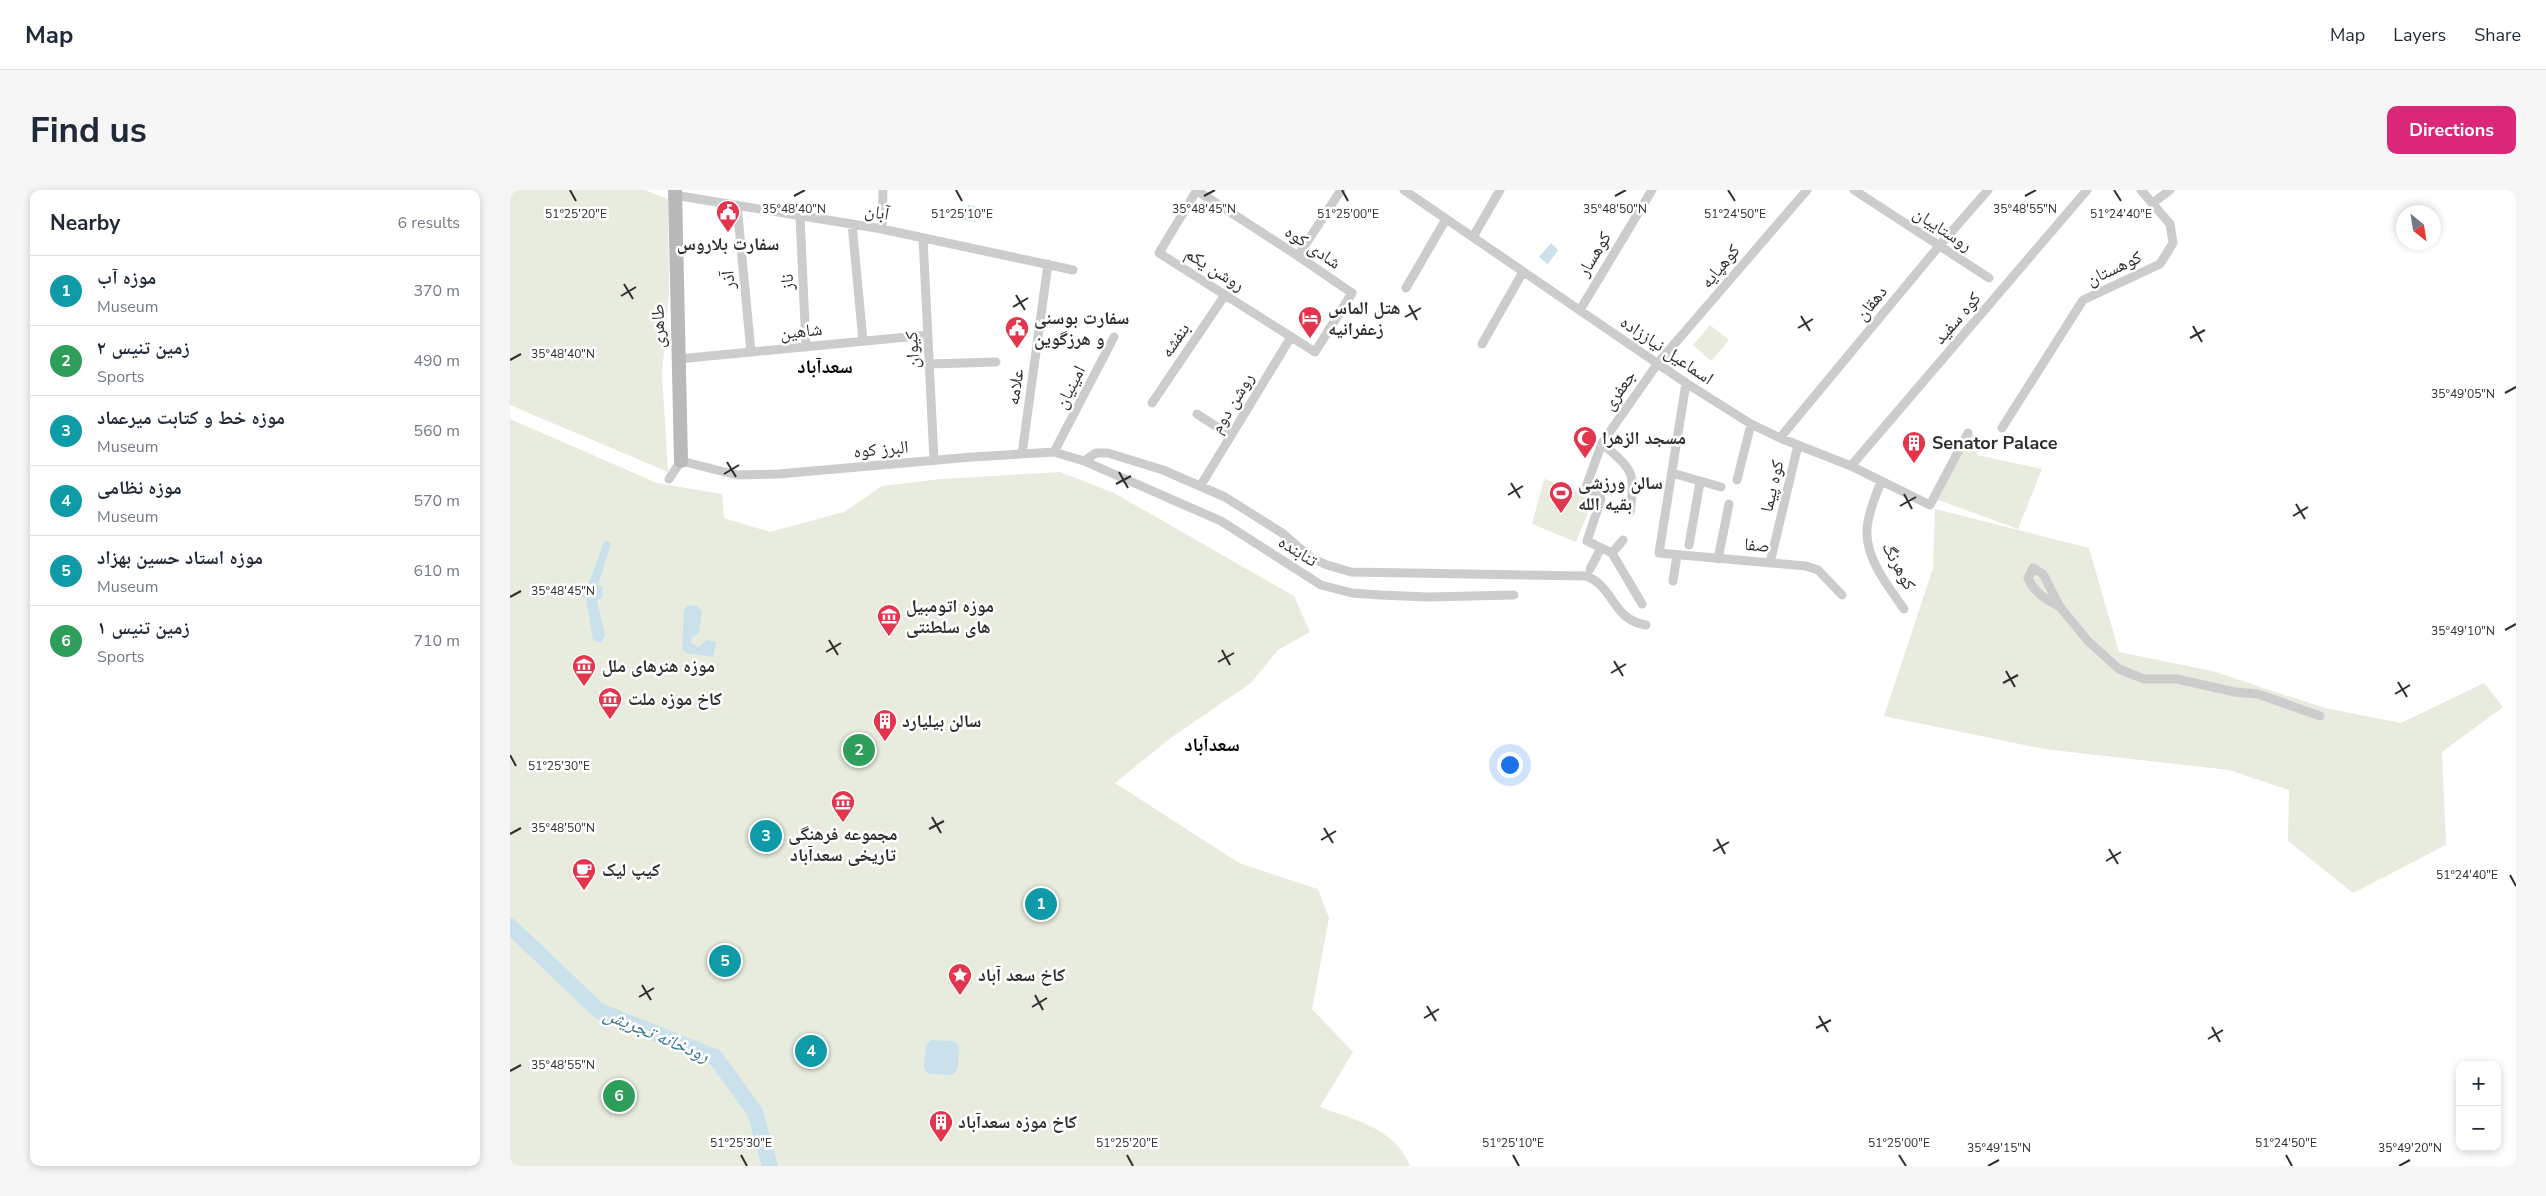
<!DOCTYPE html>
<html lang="en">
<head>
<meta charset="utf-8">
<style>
	body { margin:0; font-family:"Nunito Sans","Noto Naskh Arabic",sans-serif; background:#f6f6f7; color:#1f2937 }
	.controls { position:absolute; right:15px; bottom:15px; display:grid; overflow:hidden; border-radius:10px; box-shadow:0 2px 8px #0003 }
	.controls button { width:45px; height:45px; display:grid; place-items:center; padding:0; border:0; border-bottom:1px solid #e0e1e3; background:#fff; color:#1f2937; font:25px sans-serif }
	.compass { position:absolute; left:1886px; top:15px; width:45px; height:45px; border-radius:50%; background:#fff; box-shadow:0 2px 8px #0003; rotate:150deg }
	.you { position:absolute; left:999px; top:574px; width:18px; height:18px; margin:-12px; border:4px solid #fff; border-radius:50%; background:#1a73e8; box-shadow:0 0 0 8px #1a73e833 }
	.badge { display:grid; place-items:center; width:32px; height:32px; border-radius:50%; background:#db2777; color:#fff; font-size:16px; font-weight:700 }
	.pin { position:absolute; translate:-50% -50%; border:2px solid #fff; box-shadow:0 1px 5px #0006 }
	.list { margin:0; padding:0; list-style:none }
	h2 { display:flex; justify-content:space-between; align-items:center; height:65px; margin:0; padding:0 20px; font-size:21px }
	h2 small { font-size:16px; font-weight:400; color:#747a83 }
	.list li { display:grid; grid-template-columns:32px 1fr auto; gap:15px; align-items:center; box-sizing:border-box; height:70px; padding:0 20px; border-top:1px solid #e0e1e3 }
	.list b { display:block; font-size:19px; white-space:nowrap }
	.list p { margin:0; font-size:16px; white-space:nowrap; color:#747a83 }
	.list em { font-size:16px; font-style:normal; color:#747a83 }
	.map { position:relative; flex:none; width:2006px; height:976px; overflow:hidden; border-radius:10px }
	header { display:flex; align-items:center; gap:30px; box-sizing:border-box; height:70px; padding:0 25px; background:#fff; border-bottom:1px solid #e0e1e3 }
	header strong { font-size:24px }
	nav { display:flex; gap:28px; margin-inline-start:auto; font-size:18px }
	.intro { display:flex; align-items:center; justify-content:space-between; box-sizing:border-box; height:120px; padding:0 30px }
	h1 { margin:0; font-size:35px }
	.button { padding:12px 22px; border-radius:10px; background:#db2777; color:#fff; font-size:18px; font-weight:700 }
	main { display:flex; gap:30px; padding:0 30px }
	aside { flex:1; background:#fff; border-radius:10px; box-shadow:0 2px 8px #0003 }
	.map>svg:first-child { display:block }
	.green { fill:#e7ecde }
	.water { fill:#cae1ec }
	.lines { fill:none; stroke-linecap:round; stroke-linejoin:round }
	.river { stroke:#cae1ec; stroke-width:16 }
	.street { stroke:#ccc; stroke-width:9 }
	.secondary { stroke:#b9b9b9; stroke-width:14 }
	.ticks { fill:none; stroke:#2f2f2f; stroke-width:2 }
	.labels { text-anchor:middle; stroke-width:5; stroke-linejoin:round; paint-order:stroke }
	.street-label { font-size:18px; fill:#2f2f2f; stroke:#fff }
	.poi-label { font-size:18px; font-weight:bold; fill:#2f2f2f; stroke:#fff; text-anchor:start }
	.neighbourhood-label { font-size:19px; font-weight:bold; fill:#000; stroke:#fff }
	.water-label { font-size:19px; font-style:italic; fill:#3e7691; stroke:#fff }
	.ticks-label { font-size:12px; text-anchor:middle; fill:#2f2f2f; stroke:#fff; stroke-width:5; stroke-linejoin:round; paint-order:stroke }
</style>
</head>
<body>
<header>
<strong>Map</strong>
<nav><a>Map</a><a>Layers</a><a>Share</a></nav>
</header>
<div class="intro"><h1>Find us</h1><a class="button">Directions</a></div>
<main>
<aside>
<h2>Nearby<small>6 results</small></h2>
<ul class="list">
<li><span class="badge" style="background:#0f9aa8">1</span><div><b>موزه آب</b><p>Museum</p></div><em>370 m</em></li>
<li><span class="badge" style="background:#2e9e5b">2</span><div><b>زمین تنیس ۲</b><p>Sports</p></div><em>490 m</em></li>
<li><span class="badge" style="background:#0f9aa8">3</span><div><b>موزه خط و کتابت میرعماد</b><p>Museum</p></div><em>560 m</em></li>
<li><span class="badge" style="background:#0f9aa8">4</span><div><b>موزه نظامی</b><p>Museum</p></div><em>570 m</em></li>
<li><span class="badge" style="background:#0f9aa8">5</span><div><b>موزه استاد حسین بهزاد</b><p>Museum</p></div><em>610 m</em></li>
<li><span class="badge" style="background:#2e9e5b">6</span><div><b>زمین تنیس ۱</b><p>Sports</p></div><em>710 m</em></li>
</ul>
</aside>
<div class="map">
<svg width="2006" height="976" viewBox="0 0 2006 976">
	<rect width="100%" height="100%" fill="#fff"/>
	<path class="green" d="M0,0H135L158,9L159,103L152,184L158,282L0,215Z
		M1200,135L1219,150L1201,171L1183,155Z
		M0,229L147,293L212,304L214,328L260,342L334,322L372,296L431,289L550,282L604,303L784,406L800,442L768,460L741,493L662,547L605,593L729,673L808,699L819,728L802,819L843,862L810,917C845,930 885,938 900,976H0Z
		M1460,244L1473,247L1467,265L1532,279L1508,339L1428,310Z
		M1034,289L1064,299L1082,313L1066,352L1022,334Z
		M1425,319L1579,358L1609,462L1702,481L1815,518L1891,533L1974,493L1993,517L1932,562L1936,655L1843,703L1778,651L1779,600L1719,580L1534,559L1374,526L1423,378Z"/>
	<path class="water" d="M458,15L468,17L465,32L454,30Z
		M1041,53L1048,60L1038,74L1029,67Z
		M94,351H99L101,354L88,395L93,397L92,408L87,410L95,446L91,453L83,450L76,408L71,407L74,397L78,396Z
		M178,415L187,416L192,421L189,443L182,447L181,453L189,457L196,450L206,452L203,467L177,463L172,460L174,420Z
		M421,850L444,851L449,856L448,879L442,885L418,884L414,878L416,855Z"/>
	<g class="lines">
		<path class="river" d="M0,736L89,821L205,867L245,922L260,976"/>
		<path class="street" d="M686,0L788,66L842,103L805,162L649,63L687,0
			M894,0L1176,193L1241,234L1270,248L1341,276L1420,315L1458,243
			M1344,0L1479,88
			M164,5L372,39L563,80
			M1643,13L1660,0
			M227,15L241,162
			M290,26L296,157
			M342,34L353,151
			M372,39L373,0
			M963,47L990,0
			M413,48L424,270
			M788,66L831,0
			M896,98L936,29
			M1070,120L1142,0
			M972,154L1013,82
			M168,169L418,145
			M419,174L486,172
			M1176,193L1149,363L1296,376L1308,380L1332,405
			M642,213L715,105
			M687,224L721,246
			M1492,238L1573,110L1650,74L1663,53L1660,34L1631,0
			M1270,248L1429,56L1478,0
			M1092,253C1122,280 1126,280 1120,322
			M544,262L604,147
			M512,264L538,74
			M574,271L586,263H598L653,280L715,307L772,343L801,368L817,375L841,382L1076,386C1104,396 1102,430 1136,435
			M1341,276L1577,0
			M1162,283L1211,297
			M159,289L171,271L227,285L268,284L462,267L544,262L574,271L711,331L811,395L842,403L870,405L918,407L1004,405
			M1227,290L1241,234
			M1371,291C1366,306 1358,322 1357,339C1355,368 1378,396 1394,419
			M691,295L781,147
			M1179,355L1190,292
			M1102,363L1113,350
			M1208,369L1219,314
			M1260,373L1288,255
			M1080,379L1091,358
			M1163,391L1167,365
			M1132,414L1102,363L1077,351L1091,309L1090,306L1076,297L1092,253L1148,173L1297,0
			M1550,417C1536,409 1524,403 1518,388L1523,378L1533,384L1550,417L1578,451L1609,479L1634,489H1667L1725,502L1748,504L1810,526"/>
		<path class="secondary" d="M165,0L171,271"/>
	</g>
	<path class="ticks" d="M60,0L66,11M446,0L452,11M832,0L838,11M1218,0L1225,11M1604,0L1611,11M284,6L295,0M694,6L705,0M1105,6L1116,0M1515,6L1526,0M114,94L123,109M506,105L515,120M111,106L126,97M899,115L907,130M503,117L518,108M1291,126L1300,141M895,127L911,118M1683,136L1692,152M1288,138L1303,129M1680,148L1695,140M0,170L11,164M1995,203L2006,197M217,272L226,287M609,282L618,298M214,284L229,275M1001,293L1010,308M606,294L621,286M1394,304L1402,319M998,305L1013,296M1786,314L1795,329M1390,316L1406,307M1783,326L1798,317M0,407L11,401M1995,440L2006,434M319,450L328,465M712,460L720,475M316,462L331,453M1104,471L1113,486M708,472L724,463M1496,481L1505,497M1101,483L1116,474M1888,492L1897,507M1493,493L1508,485M1885,504L1900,495M0,565L6,576M422,627L431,643M814,638L823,653M419,639L434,631M0,644L11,638M1207,649L1215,664M811,650L826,641M1599,659L1608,674M1203,661L1219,652M1596,671L1611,662M2000,685L2006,696M132,795L141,810M525,805L533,820M129,807L144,798M917,816L926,831M522,817L537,808M1309,826L1318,842M914,828L929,819M1702,837L1710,852M1306,838L1321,830M1698,849L1713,840M0,881L11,875M231,965L237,976M617,965L623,976M1003,965L1009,976M1389,965L1396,976M1776,965L1782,976M1478,976L1489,970M1889,976L1900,970"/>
	<defs>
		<g id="civic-pin" transform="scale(1.25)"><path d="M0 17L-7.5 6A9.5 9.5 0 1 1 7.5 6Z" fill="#e3354e" stroke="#fff"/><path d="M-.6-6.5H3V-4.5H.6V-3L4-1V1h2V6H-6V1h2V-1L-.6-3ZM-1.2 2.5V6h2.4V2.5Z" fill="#fff"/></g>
		<g id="hotel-pin" transform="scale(1.25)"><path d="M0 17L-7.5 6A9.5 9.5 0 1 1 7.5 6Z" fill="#e3354e" stroke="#fff"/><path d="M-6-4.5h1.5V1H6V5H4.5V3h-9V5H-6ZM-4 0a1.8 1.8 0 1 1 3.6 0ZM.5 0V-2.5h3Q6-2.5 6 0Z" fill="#fff"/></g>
		<g id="mosque-pin" transform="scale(1.25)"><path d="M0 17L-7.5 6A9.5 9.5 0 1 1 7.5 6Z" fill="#e3354e" stroke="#fff"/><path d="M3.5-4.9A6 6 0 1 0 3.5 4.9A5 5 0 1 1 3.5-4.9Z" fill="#fff"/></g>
		<g id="building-pin" transform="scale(1.25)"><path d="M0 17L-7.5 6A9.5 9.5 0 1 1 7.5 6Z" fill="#e3354e" stroke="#fff"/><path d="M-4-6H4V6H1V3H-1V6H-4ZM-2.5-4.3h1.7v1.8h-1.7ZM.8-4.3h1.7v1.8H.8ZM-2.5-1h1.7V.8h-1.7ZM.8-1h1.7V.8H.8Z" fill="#fff"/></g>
		<g id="stadium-pin" transform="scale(1.25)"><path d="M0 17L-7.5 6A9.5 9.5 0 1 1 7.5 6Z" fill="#e3354e" stroke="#fff"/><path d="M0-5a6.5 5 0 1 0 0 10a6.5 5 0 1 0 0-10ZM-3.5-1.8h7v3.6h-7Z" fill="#fff"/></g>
		<g id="museum-pin" transform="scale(1.25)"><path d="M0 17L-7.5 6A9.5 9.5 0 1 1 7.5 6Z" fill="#e3354e" stroke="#fff"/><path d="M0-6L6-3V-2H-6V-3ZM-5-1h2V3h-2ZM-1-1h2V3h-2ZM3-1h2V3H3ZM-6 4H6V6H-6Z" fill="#fff"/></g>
		<g id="cafe-pin" transform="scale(1.25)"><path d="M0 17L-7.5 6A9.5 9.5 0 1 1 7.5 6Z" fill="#e3354e" stroke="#fff"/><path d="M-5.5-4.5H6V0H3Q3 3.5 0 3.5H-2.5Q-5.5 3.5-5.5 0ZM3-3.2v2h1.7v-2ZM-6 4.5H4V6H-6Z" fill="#fff"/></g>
		<g id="sight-pin" transform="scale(1.25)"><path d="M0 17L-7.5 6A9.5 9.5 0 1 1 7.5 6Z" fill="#e3354e" stroke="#fff"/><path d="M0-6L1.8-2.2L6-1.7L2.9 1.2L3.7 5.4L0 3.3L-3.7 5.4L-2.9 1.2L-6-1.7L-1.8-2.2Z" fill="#fff"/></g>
	</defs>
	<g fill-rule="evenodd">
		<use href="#civic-pin" x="218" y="22"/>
		<use href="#hotel-pin" x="800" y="128"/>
		<use href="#civic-pin" x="507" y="138"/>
		<use href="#mosque-pin" x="1075" y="248"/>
		<use href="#building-pin" x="1404" y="253"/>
		<use href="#stadium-pin" x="1051" y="303"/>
		<use href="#museum-pin" x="379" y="426"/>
		<use href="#museum-pin" x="74" y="476"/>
		<use href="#museum-pin" x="100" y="509"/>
		<use href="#building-pin" x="375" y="531"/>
		<use href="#museum-pin" x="333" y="612"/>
		<use href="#cafe-pin" x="74" y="680"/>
		<use href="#sight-pin" x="450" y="785"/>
		<use href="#building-pin" x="431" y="932"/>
	</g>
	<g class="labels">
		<g class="street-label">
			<text transform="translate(367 22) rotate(10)" y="6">آبان</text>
			<text transform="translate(1433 39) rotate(33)" y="6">روستاییان</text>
			<text transform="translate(803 57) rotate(34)" y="6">شادی کوه</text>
			<text transform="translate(1084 64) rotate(-59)" y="6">کوهسار</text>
			<text transform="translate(1210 76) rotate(-50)" y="6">کوهپایه</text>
			<text transform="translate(1604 78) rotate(-25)" y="6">کوهستان</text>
			<text transform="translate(705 79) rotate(32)" y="6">روشن یکم</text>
			<text transform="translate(218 90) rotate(-95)" y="6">آذر</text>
			<text transform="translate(277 92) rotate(-92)" y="6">ناز</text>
			<text transform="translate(1361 113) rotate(-51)" y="6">دهقان</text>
			<text transform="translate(1447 128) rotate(-49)" y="6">کوه سفید</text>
			<text transform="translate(148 136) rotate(-91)" y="6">طاهری</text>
			<text transform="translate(291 141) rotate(-6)" y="6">شاهین</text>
			<text transform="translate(665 150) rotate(-56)" y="6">بنفشه</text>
			<text transform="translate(402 160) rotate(-93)" y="6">کیوان</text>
			<text transform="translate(1157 160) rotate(34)" y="6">اسماعیل نیاززاده</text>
			<text transform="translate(505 197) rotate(-82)" y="6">علامه</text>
			<text transform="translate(560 197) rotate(-63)" y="6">امینیان</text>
			<text transform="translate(1109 200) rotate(-55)" y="6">جعفری</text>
			<text transform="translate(722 213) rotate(-59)" y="6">روشن دوم</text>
			<text transform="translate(371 259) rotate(-5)" y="6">البرز کوه</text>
			<text transform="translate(1262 296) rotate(-77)" y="6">کوه پیما</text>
			<text transform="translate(1247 355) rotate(5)" y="6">صفا</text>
			<text transform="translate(788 361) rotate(32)" y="6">تنابنده</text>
			<text transform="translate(1389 376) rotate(62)" y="6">کوهرنگ</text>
		</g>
		<g class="poi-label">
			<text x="218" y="60" text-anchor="middle">سفارت بلاروس</text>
			<text x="818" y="124">هتل الماس<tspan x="818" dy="21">زعفرانیه</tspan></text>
			<text x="524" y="134">سفارت بوسنی<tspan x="524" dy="21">و هرزگوین</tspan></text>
			<text x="1092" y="254">مسجد الزهرا</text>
			<text x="1422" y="259">Senator Palace</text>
			<text x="1068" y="299">سالن ورزشی<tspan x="1068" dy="21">بقیه الله</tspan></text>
			<text x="396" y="422">موزه اتومبیل<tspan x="396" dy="21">های سلطنتی</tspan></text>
			<text x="92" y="482">موزه هنرهای ملل</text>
			<text x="118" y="515">کاخ موزه ملت</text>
			<text x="392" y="537">سالن بیلیارد</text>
			<text x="333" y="650" text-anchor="middle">مجموعه فرهنگی<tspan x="333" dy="21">تاریخی سعدآباد</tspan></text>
			<text x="92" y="686">کیپ لیک</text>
			<text x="468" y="791">کاخ سعد آباد</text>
			<text x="448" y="938">کاخ موزه سعدآباد</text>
		</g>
		<g class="neighbourhood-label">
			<text x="315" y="183">سعدآباد</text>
			<text x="702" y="561">سعدآباد</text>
		</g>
		<g class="water-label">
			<text transform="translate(147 844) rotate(23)" y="7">رودخانه تجریش</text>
		</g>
	</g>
	<g class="ticks-label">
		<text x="284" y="23">35°48'40"N</text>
		<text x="694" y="23">35°48'45"N</text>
		<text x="1105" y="23">35°48'50"N</text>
		<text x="1515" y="23">35°48'55"N</text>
		<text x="1611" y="28">51°24'40"E</text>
		<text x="66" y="28">51°25'20"E</text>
		<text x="452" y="28">51°25'10"E</text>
		<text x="838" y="28">51°25'00"E</text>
		<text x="1225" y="28">51°24'50"E</text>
		<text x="53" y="168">35°48'40"N</text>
		<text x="1953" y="208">35°49'05"N</text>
		<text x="53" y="405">35°48'45"N</text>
		<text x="1953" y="445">35°49'10"N</text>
		<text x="49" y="580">51°25'30"E</text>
		<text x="53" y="642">35°48'50"N</text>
		<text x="1957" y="689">51°24'40"E</text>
		<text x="53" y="879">35°48'55"N</text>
		<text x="231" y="957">51°25'30"E</text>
		<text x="617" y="957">51°25'20"E</text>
		<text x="1003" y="957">51°25'10"E</text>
		<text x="1389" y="957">51°25'00"E</text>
		<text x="1776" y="957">51°24'50"E</text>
		<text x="1489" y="962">35°49'15"N</text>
		<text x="1900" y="962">35°49'20"N</text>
	</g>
</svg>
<div class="controls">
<button>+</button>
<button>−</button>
</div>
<svg class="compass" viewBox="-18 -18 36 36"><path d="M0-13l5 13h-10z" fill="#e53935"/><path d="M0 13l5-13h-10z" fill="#747a83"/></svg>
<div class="you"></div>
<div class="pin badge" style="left:531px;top:714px;background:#0f9aa8">1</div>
<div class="pin badge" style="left:349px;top:560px;background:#2e9e5b">2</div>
<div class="pin badge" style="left:256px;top:646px;background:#0f9aa8">3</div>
<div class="pin badge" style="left:301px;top:861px;background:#0f9aa8">4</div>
<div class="pin badge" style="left:215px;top:771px;background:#0f9aa8">5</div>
<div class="pin badge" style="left:109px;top:906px;background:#2e9e5b">6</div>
</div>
</main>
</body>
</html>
